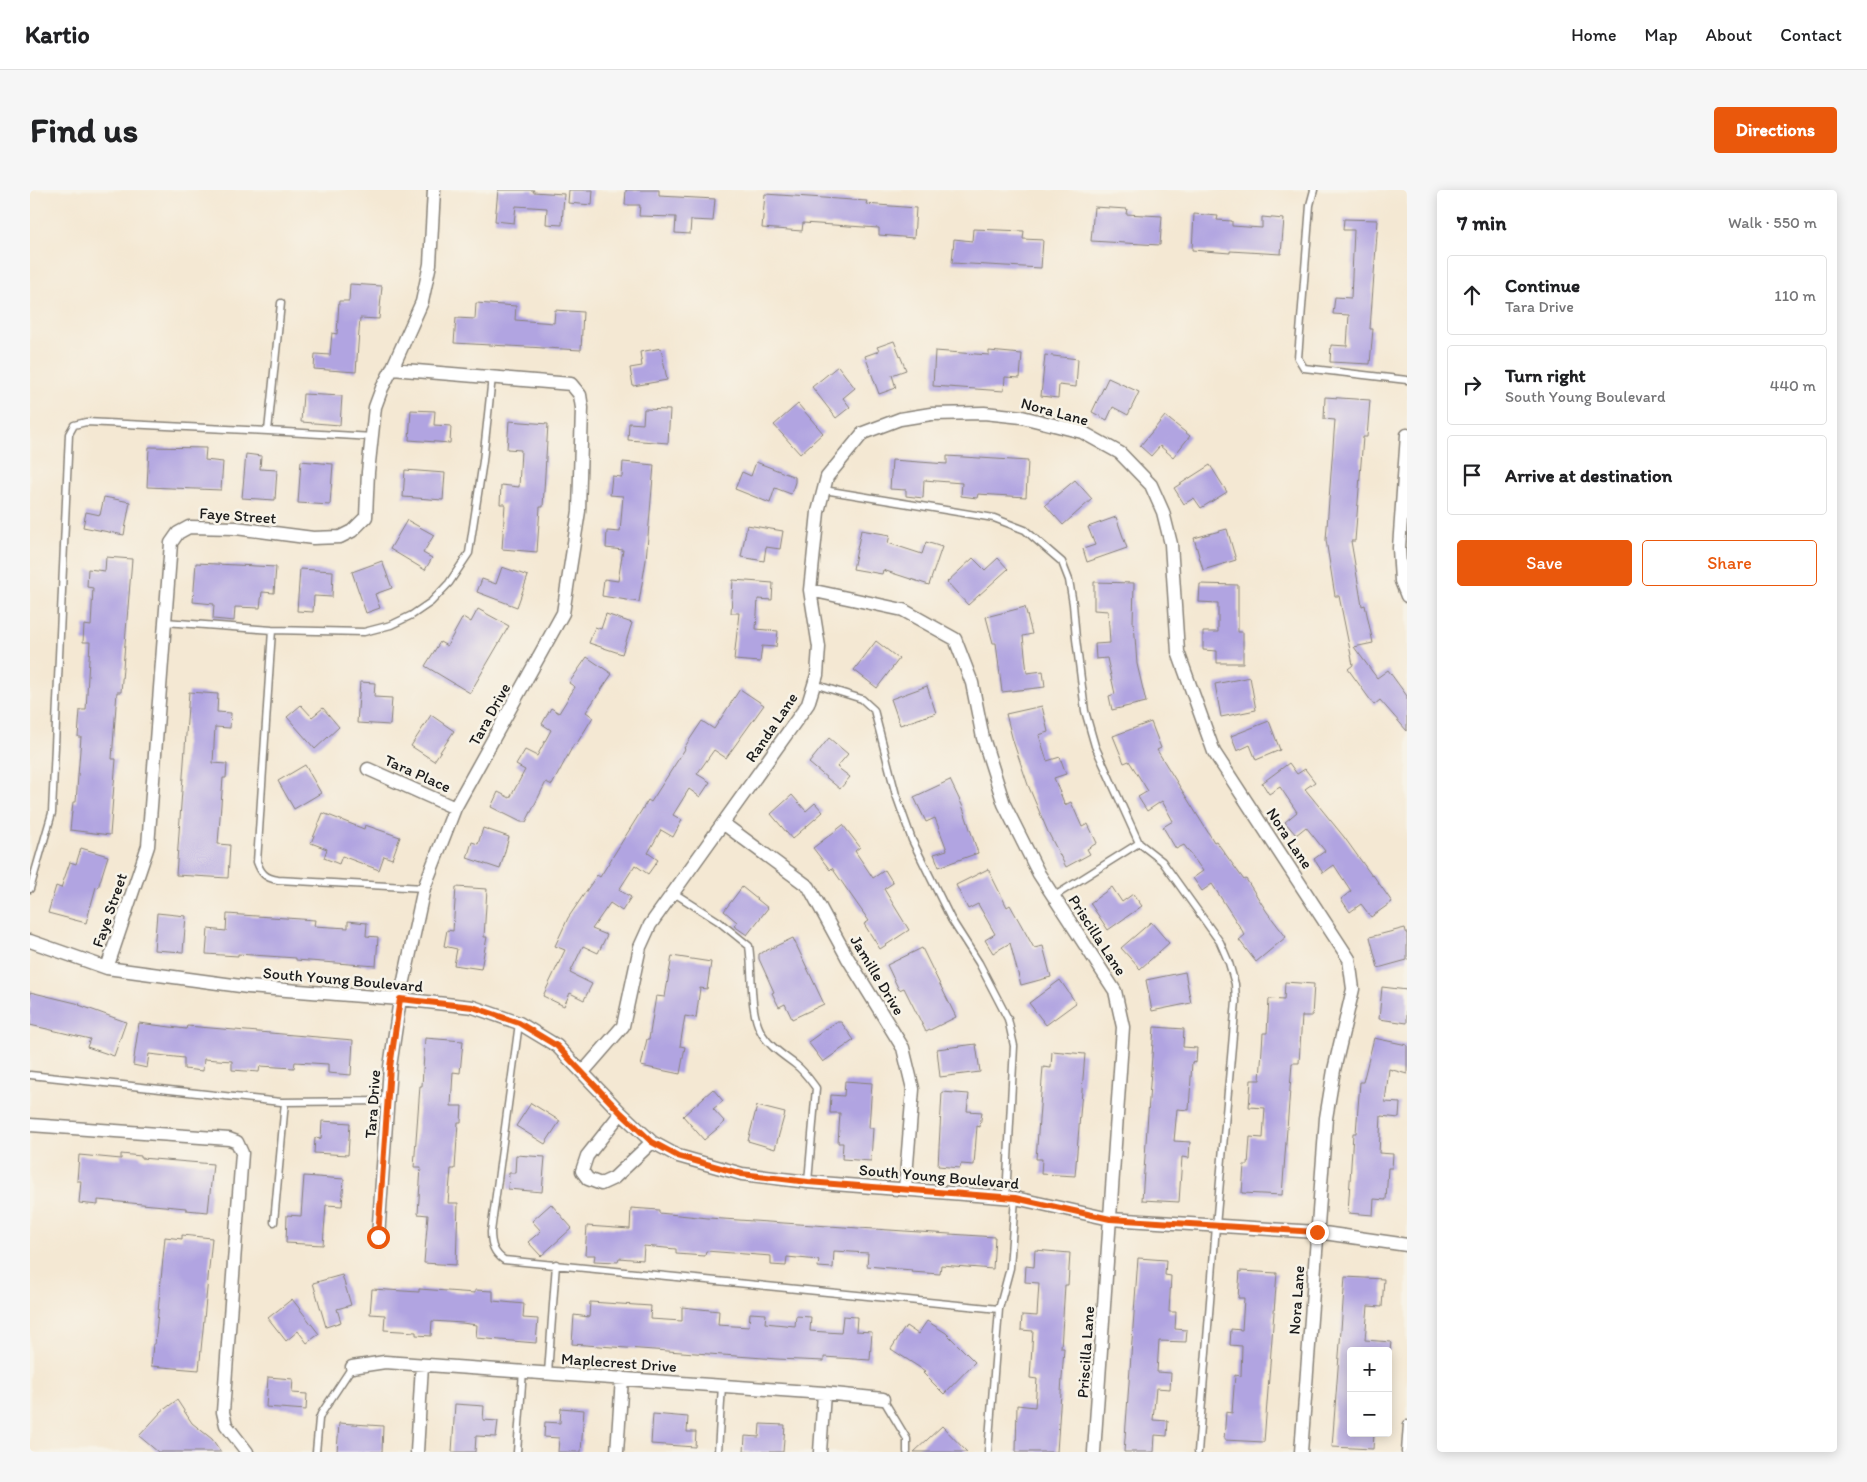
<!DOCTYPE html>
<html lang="en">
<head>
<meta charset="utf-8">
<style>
	body { margin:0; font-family:Itim,sans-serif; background:#f6f6f6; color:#202124 }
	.controls { position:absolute; right:15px; bottom:15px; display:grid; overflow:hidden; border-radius:5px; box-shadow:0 2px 12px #0003 }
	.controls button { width:45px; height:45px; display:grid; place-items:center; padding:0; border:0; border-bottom:1px solid #e0e0e0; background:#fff; color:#202124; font:25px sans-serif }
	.stop { position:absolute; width:15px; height:15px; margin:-11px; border:4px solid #ea580c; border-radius:50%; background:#fff }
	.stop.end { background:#ea580c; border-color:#fff; box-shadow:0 1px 5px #0008 }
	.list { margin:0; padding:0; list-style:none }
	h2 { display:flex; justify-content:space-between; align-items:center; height:65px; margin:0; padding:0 20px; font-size:21px }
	h2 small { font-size:16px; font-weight:400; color:#757577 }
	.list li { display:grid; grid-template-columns:32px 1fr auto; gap:15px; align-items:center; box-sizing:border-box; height:80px; margin:0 10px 10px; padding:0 10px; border:1px solid #e0e0e0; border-radius:5px }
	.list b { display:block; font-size:19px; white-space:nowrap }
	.list p { margin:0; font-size:16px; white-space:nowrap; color:#757577 }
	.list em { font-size:16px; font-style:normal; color:#757577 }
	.actions { display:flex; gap:10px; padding:15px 20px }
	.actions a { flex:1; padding:11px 0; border:1px solid #ea580c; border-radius:5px; text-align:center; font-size:18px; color:#ea580c }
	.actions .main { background:#ea580c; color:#fff }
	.icon { flex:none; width:28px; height:28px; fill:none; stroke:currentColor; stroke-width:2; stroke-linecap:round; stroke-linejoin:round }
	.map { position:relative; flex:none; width:1377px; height:1262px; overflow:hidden; border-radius:5px }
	header { display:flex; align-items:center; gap:30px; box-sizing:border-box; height:70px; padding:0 25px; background:#fff; border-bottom:1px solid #e0e0e0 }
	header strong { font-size:24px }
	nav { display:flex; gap:28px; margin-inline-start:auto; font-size:18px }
	.intro { display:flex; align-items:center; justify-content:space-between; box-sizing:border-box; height:120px; padding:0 30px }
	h1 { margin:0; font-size:35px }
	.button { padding:12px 22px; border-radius:5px; background:#ea580c; color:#fff; font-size:18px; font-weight:700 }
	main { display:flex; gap:30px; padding:0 30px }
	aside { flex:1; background:#fff; border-radius:5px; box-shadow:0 2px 12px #0003 }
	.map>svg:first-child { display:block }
	.building { fill:#b1a4e1 }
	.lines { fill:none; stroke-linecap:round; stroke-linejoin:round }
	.lane-casing { stroke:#888278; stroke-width:9 }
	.street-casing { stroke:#888278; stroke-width:15 }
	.lane { stroke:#fff; stroke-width:6 }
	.street { stroke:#fff; stroke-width:12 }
	.route { stroke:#ea580c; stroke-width:6 }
	.labels { text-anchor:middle; stroke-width:5; stroke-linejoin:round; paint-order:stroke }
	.street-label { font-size:16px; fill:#1c1c1c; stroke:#f7f3e8 }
</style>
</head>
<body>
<header>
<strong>Kartio</strong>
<nav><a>Home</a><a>Map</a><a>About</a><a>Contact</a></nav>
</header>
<div class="intro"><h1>Find us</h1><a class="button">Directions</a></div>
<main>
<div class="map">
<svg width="1377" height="1262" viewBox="0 0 1377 1262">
	<rect width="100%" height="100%" fill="#f7f3e8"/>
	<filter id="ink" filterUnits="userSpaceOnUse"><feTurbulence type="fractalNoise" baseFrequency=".02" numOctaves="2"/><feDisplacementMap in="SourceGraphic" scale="10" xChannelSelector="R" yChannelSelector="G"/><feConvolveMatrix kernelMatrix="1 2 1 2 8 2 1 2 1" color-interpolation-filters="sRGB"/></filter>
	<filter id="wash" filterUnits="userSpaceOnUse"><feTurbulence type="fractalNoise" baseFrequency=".0096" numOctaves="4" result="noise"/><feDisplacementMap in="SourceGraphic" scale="20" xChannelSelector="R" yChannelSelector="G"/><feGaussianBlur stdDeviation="1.12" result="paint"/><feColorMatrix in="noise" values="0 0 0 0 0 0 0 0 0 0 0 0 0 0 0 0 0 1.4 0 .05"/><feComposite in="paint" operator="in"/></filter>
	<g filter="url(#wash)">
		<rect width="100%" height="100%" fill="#f4e8d3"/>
		<g id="blocks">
			<path class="building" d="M468,0H504L503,2L534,4L532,35L516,34L517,18L486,16L484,33L465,31Z
				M539,0H563L562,15L538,13Z
				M596,0H629V6L685,9L683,31L661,30L660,44L645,43L646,27L609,26L610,15H595Z
				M735,4L837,11L836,14L886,18L884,48L849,45V38L773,33L772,41L732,38Z
				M1064,17L1097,19L1096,24L1132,26L1130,55L1061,51Z
				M1164,24L1188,26L1187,30L1202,31V36L1232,38V27L1254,29L1251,64L1200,61V63L1162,60Z
				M1314,29L1348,30L1340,139H1343L1340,174L1300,172L1301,155L1317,156L1319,125L1303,124L1305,107L1321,108L1324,40H1313Z
				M943,39L994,41L993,49L1013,50L1011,78L922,73L924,49L942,51Z
				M320,94L352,96L349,129L330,128L326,182L284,179L285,164L300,165L302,143L307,144L309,111H319Z
				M446,113L486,116L485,130L524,133L525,120L553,122L551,160L424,153L426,128L445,129Z
				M864,151L876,180L862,185L866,198L849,204L835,166L849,161L847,157Z
				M631,158L637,190L603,196L600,178L612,176L610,162Z
				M905,161L959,165V161L992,164L990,188L975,187L974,201L903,196Z
				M1015,165L1048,169L1046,197L1029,195L1028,208L1011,206Z
				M808,176L825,198L813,208L820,217L806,228L782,197Z
				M1078,188L1109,202L1098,225L1083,217L1077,230L1062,222Z
				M273,204L312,206L310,235L271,232Z
				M1295,207L1340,210L1337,247H1333L1325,351H1321L1332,416L1335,415L1343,453L1324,457L1347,488L1358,480L1377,506V541L1350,510L1344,515L1318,479L1323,475L1309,406H1305L1296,350L1305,230L1294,229Z
				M768,214L793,243L770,264L744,235Z
				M614,219L640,220L638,253L598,250L599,233L613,234Z
				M381,220L405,221L404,235L421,236L420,253L379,250Z
				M1135,226L1160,246L1143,267L1130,256L1121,266L1110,256Z
				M479,231L518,234L513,317H510L507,362L472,359L475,314H470L471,295L489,297L491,260L477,259Z
				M119,257L176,258L175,270L193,272L191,300L117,297Z
				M216,264L231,266L230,279L247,280L245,310L212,308Z
				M917,266L998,271L996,307L948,304L947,308L931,306L932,293L894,290L893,308L876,306V300L860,299L862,270L917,274Z
				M271,271L303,274L300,315L268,313Z
				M593,272L624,275L616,370L609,412L572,406L574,389L588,391L593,360L576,358L577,341L590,342L593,306L580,305L582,286L592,287Z
				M726,272L765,287V292L761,304L745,298L740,313L705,299L712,282L721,286Z
				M1180,275L1197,302L1171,318L1164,308L1154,314L1144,298Z
				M375,280L415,283L413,310L373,307Z
				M1045,290L1062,309L1033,335L1015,315Z
				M74,307L100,312L94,345L53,337L56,322L70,325Z
				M1086,327L1097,358L1057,372L1053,359L1065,355L1058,337Z
				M377,330L404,345L393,363L402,368L395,380L360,359Z
				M717,335L753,341L750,359L736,357L734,371L711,367Z
				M1197,339L1206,370L1173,380L1164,348Z
				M831,340L860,345L858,353L892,364L896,352L912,357L899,395L853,380L852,384L823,379Z
				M76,367L102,369L91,502H87L82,569H86L80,645L40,640L43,612H46L51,547H48L50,520H56L60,452H53L54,435L61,436L63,398L57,397L58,379L75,381Z
				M943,368L955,380L968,368L978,379L938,415L917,392Z
				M352,371L362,398L345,404L350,418L336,423L322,382Z
				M166,373L246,377L244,403L232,402L230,418L205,417L204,431L183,429L184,414L163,412Z
				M472,377L498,386L487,417L447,402L452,389L466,394Z
				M270,379L303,381L302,407L284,406L283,422L267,421Z
				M703,390L743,393L742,410L728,409L726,439L748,441L746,457L732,456L730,472L704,470L709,423H701Z
				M1064,392L1104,393L1103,433H1104L1107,474L1116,512L1082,520L1079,506L1085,504L1077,468L1066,469L1065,454L1080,453L1078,421L1064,420Z
				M1170,394L1208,395V442H1213V473H1187V461L1173,460V442H1188V413L1169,412Z
				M995,417L1002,444L993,446L997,483L1013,481L1015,497L972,502L966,453H963L956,427Z
				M448,419L479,436L440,503L395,476L410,452L417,456L433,427L441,432Z
				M576,424L602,433L592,464L559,453L565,437L571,439Z
				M846,451L869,469L847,498L824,480Z
				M557,467L582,484L556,522L563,527L546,555L544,554L522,595L516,592L496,632H491L461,617L468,602L480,608L495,580L486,575L495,560L507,566L521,540L512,534L521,518L529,523L545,497L539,493Z
				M1220,487L1226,520L1191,527L1185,494Z
				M330,492L345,493L344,507L362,508L360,535L327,533Z
				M897,496L906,523L870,535L861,509Z
				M710,499L734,515L696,568L684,560L667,584L680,592L670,607L659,599L643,625L652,630L643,647L631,640L618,663L628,670L618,684L605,675L589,700L601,707L592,721L580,713L562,739L577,745L568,763L553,756L540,783L562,794L554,810L540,803L534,816L513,806L535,760L525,756L538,728L567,685L570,687L618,610L621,612L655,559L654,558L672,531L684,539Z
				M159,502L188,504L187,522L201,523L200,538L185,537L183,573L197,574L196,588H193L188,654L200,655L198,688L146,685Z
				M271,515L282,527L293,518L309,537L285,559L257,527Z
				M1012,516L1018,542L1009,545L1017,571L1030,567L1036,584L1024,588L1035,615L1041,612L1052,637L1058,634L1067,653L1057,659L1060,664L1036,677L1018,642L998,595L983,551L976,524Z
				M401,525L424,541L404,571L381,556Z
				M1239,531L1250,560L1226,570L1220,555L1207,561L1201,546Z
				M1121,532L1131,558L1127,560L1184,652L1186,651L1214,690L1216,689L1237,722L1256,747L1226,772L1209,750L1215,745L1182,694L1172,701L1163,688L1173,681L1154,655L1146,659L1133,637L1143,631L1132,611L1117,621L1108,607L1118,601L1099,571L1094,573L1083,546Z
				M799,548L818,564L807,577L820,587L810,599L779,573Z
				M1259,573L1267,584L1275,579L1285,592L1275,599L1314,647L1342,686L1343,685L1362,712L1341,727L1331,714L1320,722L1311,709L1321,701L1304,675L1293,683L1284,669L1295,661L1276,637L1266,645L1255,632L1267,622L1250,597L1239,604L1232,593Z
				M275,575L291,603L264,619L248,591Z
				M920,590L932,615L948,663L909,677L904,664L917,660L905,628L896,632L884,607Z
				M762,605L776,621L785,613L793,622L762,649L741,624Z
				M293,623L334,639L335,635L370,647L362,669L354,666L349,680L312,666L309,674L294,668L297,659L281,653Z
				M813,635L830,657L825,661L843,688L855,680L863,693L854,699L879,740L850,759L834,734L839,731L802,678L800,680L783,658Z
				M453,638L479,647L470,679L437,668L442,652L448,654Z
				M51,658L78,666L68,698L66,697L56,733L18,723L26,696L31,698L40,672L46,674Z
				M958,679L977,717L980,715L1004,758L1013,756L1021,787L991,795L980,753L963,763L955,750L965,744L948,714L938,719L926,695Z
				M426,697L457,699L454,747H457L451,779L424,775L427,759L414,756L417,740L423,741Z
				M712,697L738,718L717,745L704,736L707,732L694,721Z
				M1082,697L1092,712L1103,704L1112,716L1078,740L1060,713Z
				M127,723L156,726L153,762L124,760Z
				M197,724L285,730L284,736L318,738V731L337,733L336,746L348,747L346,776L266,770V768L208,764V766L176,764L178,739L196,741Z
				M1121,732L1139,753L1110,779L1091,758Z
				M1375,738L1377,745V770L1348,778L1340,747Z
				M763,748L794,814L762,829L755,814L749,817L742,803L744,802L729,769V764Z
				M892,758L926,827L896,842L874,798L869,800L857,775Z
				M642,766L681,772L677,799L670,798L666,828L655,826L650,856L655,857L650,884L611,876L617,849H619L626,806L635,807Z
				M1155,782L1161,813L1122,821L1116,790Z
				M1030,790L1046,813L1016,835L999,813Z
				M1255,792L1284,794L1282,826H1272L1269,873H1262L1252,1005L1212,1003L1214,975H1218L1220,947L1233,948L1235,918L1219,917L1221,890H1230L1233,843H1237L1239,809L1254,810Z
				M1352,797L1377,800V833L1349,829Z
				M0,802L50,814L49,815L96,832L84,866L57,857L60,849L0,835Z
				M806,832H811L824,850L793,872L778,852Z
				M109,833L156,839L157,836L323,850L321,885L298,883V874L265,872L264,878L230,876L229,882L202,880V871L174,869L173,881L154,879V868L119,864L117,878L103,875Z
				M1124,837L1154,839L1153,857L1167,858L1166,873L1162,872L1159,920L1147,919L1144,951L1160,952L1159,968L1152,967L1149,1012L1112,1010Z
				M395,848L433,851L430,883L423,882L421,916H432L431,932H428L425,979H421L418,1013H428L426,1075L394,1073L398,1025L388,1024L391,977H384L390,896H392Z
				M1344,848L1377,855V884L1359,879L1355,912L1370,913L1369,928L1351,926L1349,963L1363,964L1362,978H1358L1356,1010L1344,1009L1343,1025L1318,1023L1323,943H1326L1330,892H1333Z
				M946,854L950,882L910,887L907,859Z
				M1022,861L1055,864L1045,986L1011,984L1012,969H1006L1013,877L1021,878Z
				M815,891L842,893L839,938H843L841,971L812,969L813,953H808L810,923H800L801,905L814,906Z
				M683,899L693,911L683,919L695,932L674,950L653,926Z
				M912,902L939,904L937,921L952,922L950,937L947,936L944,975L931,974L930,978L908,976Z
				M501,913L530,931L515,954L486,936Z
				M727,916L755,923L745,959L718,951Z
				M292,931L320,933L318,965L284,963L285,948L291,949Z
				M91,964L111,966V968L183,974L178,1022L156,1020V1018L68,1010V1015L49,1013L51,991H47L49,965L91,969Z
				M486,965L515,967L512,1002L478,999L479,983H485Z
				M274,986L314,989L312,1016L296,1015L293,1055L256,1053L257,1025L271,1026Z
				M521,1014L542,1038L511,1066L498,1052L511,1041L502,1031Z
				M601,1018L629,1020V1023L678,1028L965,1047L963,1079L911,1075L910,1084L881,1082L882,1080L837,1076L838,1063L804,1061L803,1078L788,1077L789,1070L757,1067L756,1076L741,1075V1066L676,1061L675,1066L646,1064V1059L614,1056L613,1070L589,1068L588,1072L564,1071L565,1065H555L557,1036L600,1039Z
				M152,1045L182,1048L169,1180L121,1176L123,1154H125L135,1047L152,1049Z
				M1005,1060L1040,1063L1038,1095H1035L1031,1158H1034L1027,1262H986L987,1215L1005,1217L1007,1189L1000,1188L1003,1141L991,1140L992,1125L1007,1126L1009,1093L995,1092L996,1076L1004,1077Z
				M1108,1068L1136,1070L1135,1085L1141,1086L1139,1122H1146L1145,1139L1157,1140L1156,1152L1129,1151L1127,1182L1141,1183L1140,1199L1126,1198L1123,1230L1138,1231L1137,1246L1125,1245L1124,1262H1094Z
				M1210,1081L1247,1083L1234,1252L1194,1250L1196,1222L1202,1223L1205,1185L1211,1186L1212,1156L1200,1155L1201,1139L1212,1140L1214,1108H1208Z
				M312,1085L321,1115L307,1119L311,1132L296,1137L283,1093Z
				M1315,1087L1354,1089L1352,1117L1338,1116L1335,1150L1361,1152L1360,1161H1321V1243L1344,1244L1343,1259L1302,1257Z
				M342,1099L389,1102V1099L445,1103V1100L463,1101V1111L494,1114L493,1128L508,1129L506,1153L446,1148L447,1135L432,1133L402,1131L401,1146L386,1145V1142L354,1140L355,1125L340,1124Z
				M262,1109L289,1144L277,1153L268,1141L256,1151L238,1128Z
				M560,1112L621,1116L620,1129L652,1131V1117L689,1121L688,1135L719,1137L720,1123L736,1124L735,1133L765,1136L766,1126L781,1127L780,1141L811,1143L813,1126L827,1127L826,1141L842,1142L840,1170L794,1167V1171L747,1169L542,1154L544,1125L559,1127Z
				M897,1131L916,1143L945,1172L914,1204L893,1183L895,1181L861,1159L876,1136L888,1144Z
				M238,1187L263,1189L262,1203L277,1204L276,1220L236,1217Z
				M147,1210L162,1233L182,1249L191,1262H128L109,1246L132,1221Z
				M425,1214L454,1216L453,1230L468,1231L466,1247L446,1246L445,1262H422Z
				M531,1218L554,1220L551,1262H528L529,1248L514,1247L515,1232L530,1233Z
				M623,1224L658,1227L657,1242H666L665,1257L621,1254Z
				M309,1233L353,1236L352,1262H307Z
				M730,1234L755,1235L753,1262H714L715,1246L729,1247Z
				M912,1236L937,1262H884Z"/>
		</g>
	</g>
	<g filter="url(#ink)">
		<use href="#blocks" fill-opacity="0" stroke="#888278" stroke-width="1"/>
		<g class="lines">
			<g class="lane-casing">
				<path id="lane" d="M1284,0L1280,15L1268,168L1274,178L1377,190
					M238,241L251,113
					M794,300L964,328L995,340L1032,372L1039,390L1043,414L1046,449L1055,521L1065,556L1109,653L1132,671L1190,752L1199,773L1205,794L1206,811L1186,1036L1168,1262
					M135,432L242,440L334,442L361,435L382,425L401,412L419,393L439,363L453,271L462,187
					M242,440L227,672C231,683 235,688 248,690L394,698
					M784,494L832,509L844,520L866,605L882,650L921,729L949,773L978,829L984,856L976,1008
					M0,699L22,623L39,244L44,235L56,232L238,241L343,247
					M644,703L688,731L719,756C723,781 719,818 730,840C737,855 753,865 766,875C774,881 780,890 786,898L778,992
					M1023,707L1109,653
					M489,833L461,1042C461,1055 464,1063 474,1070L969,1119
					M0,885L251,912L358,911
					M244,1032L255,912
					M518,1183L526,1074
					M853,1209L877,1249V1262
					M286,1262L289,1229L291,1224L322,1177
					M487,1262L493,1181
					M688,1262L692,1195
					M958,1262L969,1119L980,1078L985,1008
					M1375,1262L1377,1234"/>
			</g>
			<g class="street-casing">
				<path id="street" d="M1377,245L1369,358L1371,391L1377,406
					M780,400L873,420L925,449L942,493L953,548L974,614L1009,684L1085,801L1093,837L1064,1262
					M338,579L425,618
					M694,634L779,697L817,767L873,858L883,899L875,999
					M0,751L77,778L218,797L370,809L443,817L489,833L527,856L591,923L622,952L648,966L712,984L778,992L985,1008L1080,1029L1287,1042L1377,1055
					M77,778L118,656L141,353L148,343L159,337L206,338L283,348L310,347L322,341L336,327L338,282L345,217L352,198L362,179L392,112L400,74L404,0
					M553,882L593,836L610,757L620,735L778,514L787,485L789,457L780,400L788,322L797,287L833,243L870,229L901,224L954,223L992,227L1052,242L1090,263L1121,295L1133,322L1141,354L1148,462L1184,562L1319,769L1323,799L1304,880L1296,928L1271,1262
					M591,923L557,966L552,981L558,989L571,994L584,988L622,952
					M0,935L199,949L207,952L212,963L193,1222L196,1235L217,1262
					M348,1047L360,877L370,809L394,698L425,618L533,423L549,321L552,218L550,205L541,194L362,179
					M322,1177L355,1172L794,1203L853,1209
					M387,1262L392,1175
					M587,1262L592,1188
					M790,1262L794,1203"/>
			</g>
			<use href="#lane" class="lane"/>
			<use href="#street" class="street"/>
		</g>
	</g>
	<g class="lines" filter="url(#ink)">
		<path class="route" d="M348,1047L360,877L370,809L443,817L489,833L527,856L591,923L622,952L648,966L712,984L778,992L985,1008L1080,1029L1287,1042"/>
	</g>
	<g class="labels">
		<g class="street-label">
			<text transform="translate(1025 221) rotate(15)" y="6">Nora Lane</text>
			<text transform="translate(208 325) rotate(4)" y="6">Faye Street</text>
			<text transform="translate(459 524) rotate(-61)" y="6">Tara Drive</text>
			<text transform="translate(741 537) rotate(-56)" y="6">Randa Lane</text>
			<text transform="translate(388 583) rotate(24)" y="6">Tara Place</text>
			<text transform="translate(1260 648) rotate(56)" y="6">Nora Lane</text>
			<text transform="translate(79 720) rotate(-71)" y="6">Faye Street</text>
			<text transform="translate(1068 745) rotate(57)" y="6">Priscilla Lane</text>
			<text transform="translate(848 785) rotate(59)" y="6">Jamille Drive</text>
			<text transform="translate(313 789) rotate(5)" y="6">South Young Boulevard</text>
			<text transform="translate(342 914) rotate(-86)" y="6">Tara Drive</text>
			<text transform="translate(909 986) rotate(5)" y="6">South Young Boulevard</text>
			<text transform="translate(1266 1110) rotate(-86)" y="6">Nora Lane</text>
			<text transform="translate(1055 1162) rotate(-86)" y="6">Priscilla Lane</text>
			<text transform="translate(589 1172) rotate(4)" y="6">Maplecrest Drive</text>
		</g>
	</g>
</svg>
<div class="controls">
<button>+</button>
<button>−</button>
</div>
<div class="stop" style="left:348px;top:1047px"></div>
<div class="stop end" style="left:1287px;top:1042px"></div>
</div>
<aside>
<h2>7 min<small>Walk · 550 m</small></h2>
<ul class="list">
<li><svg class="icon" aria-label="ahead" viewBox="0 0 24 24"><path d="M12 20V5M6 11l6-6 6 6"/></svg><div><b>Continue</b><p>Tara Drive</p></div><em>110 m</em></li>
<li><svg class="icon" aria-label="right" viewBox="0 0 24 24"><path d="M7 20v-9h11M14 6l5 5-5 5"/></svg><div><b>Turn right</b><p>South Young Boulevard</p></div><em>440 m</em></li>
<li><svg class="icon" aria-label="arrive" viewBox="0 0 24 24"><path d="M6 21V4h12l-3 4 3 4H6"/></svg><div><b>Arrive at destination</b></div></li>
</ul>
<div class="actions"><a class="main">Save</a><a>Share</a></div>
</aside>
</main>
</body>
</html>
